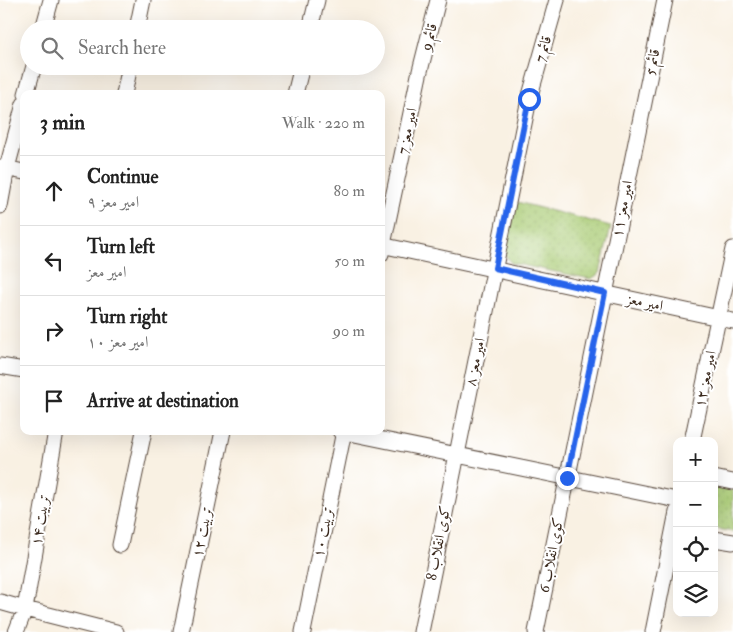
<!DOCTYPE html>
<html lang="en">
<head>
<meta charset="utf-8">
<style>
	body { margin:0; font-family:"IM FELL Double Pica",Amiri,serif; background:#f6f6f6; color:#222 }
	.controls { position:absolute; right:15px; bottom:15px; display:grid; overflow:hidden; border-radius:10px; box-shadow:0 5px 20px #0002 }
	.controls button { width:45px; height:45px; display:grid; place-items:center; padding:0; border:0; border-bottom:1px solid #e0e0e0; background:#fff; color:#222; font:25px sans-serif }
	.stop { position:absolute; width:15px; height:15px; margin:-11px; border:4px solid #2563eb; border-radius:50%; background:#fff }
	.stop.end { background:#2563eb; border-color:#fff; box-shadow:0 1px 5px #0008 }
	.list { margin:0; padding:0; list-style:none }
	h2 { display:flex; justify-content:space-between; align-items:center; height:65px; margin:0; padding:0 20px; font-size:21px }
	h2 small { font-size:16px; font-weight:400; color:#767676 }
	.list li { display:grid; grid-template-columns:32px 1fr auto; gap:15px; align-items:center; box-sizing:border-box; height:70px; padding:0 20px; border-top:1px solid #e0e0e0 }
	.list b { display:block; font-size:19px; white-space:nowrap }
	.list p { margin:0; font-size:16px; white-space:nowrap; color:#767676 }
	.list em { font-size:16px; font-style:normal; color:#767676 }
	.icon { flex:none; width:28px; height:28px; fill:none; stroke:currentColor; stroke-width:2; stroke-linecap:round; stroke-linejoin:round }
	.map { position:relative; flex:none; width:733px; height:632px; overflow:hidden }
	.search { position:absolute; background:#fff; box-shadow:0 5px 20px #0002; left:20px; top:20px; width:365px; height:55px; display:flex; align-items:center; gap:12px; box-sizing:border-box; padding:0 18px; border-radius:28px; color:#767676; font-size:19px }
	.panel { position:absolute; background:#fff; box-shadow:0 5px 20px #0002; left:20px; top:90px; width:365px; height:345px; border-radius:10px }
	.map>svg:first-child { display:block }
	.grass { fill:url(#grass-dots); stroke:#727a48 }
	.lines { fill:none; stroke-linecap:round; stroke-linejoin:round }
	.minor-casing { stroke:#58483c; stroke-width:17 }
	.minor { stroke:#fff; stroke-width:15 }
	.route { stroke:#2563eb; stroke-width:6 }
	.labels { text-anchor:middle; stroke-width:4; stroke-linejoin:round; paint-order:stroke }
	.street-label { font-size:15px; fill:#3b2a1e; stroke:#fff }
</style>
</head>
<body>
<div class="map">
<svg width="733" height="632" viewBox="0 0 733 632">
	<defs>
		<pattern id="grass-dots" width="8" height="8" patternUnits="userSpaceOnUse" patternTransform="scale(1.25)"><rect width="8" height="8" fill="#a9cb73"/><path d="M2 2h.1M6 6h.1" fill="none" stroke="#92ae63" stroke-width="1.8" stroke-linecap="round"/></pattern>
	</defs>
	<rect width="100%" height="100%" fill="#fff"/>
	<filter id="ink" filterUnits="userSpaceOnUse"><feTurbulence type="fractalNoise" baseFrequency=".02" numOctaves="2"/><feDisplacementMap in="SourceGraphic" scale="10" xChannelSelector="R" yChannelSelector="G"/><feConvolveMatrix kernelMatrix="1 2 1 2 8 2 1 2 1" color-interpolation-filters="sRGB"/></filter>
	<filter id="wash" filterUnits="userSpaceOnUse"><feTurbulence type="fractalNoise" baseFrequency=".0096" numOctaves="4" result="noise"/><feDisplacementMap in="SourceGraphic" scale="20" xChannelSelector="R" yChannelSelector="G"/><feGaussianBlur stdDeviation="1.12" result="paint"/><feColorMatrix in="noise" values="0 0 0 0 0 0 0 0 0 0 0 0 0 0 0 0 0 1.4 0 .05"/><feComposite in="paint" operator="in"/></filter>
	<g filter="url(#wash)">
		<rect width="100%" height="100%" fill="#f9f1e3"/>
		<path class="grass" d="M517,202L611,226L600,273L591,279L511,263L504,254Z
			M714,486L733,489V532L714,528Z"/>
	</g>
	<g filter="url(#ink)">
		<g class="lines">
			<g class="minor-casing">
				<path id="minor" d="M43,29L51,0
					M137,29L143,0
					M310,29L317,0
					M26,94L34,66
					M124,94L130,66
					M295,94L302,66
					M0,167L24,172
					M0,206L7,168L24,104
					M381,245C499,270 616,296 733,321
					M381,254L419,75L438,0
					M0,366L24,370
					M340,431L677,500
					M692,441L733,249
					M714,478L733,482
					M714,539L733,542
					M120,545L144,431
					M0,602L25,609L116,632
					M16,632L25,609L56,431
					M181,632L223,431
					M303,632L344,431
					M421,632L529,99L557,0
					M536,632L665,0
					M653,632L677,512"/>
			</g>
			<use href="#minor" class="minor"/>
		</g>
	</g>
	<g class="lines" filter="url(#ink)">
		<path class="route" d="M529,99L495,268L605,293L567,478"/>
	</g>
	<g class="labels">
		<g class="street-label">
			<text transform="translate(429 37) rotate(-76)" y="5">قائم 9</text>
			<text transform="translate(543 49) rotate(-74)" y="5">قائم 7</text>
			<text transform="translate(652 62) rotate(-78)" y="5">قائم 5</text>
			<text transform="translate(407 131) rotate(-78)" y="5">امیر معز 7</text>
			<text transform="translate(622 209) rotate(-79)" y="5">امیر معز ۱۱</text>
			<text transform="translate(645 302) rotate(12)" y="5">امیر معز</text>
			<text transform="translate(475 362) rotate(-78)" y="5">امیر معز ۸</text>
			<text transform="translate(705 379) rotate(-78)" y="5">امیر معز ۱۲</text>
			<text transform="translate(40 520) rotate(-80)" y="5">تربیت ۱۴</text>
			<text transform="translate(202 532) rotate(-78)" y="5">تربیت ۱۲</text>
			<text transform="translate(323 532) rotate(-78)" y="5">تربیت ۱۰</text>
			<text transform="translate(438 543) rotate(-79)" y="5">کوی انقلاب 8</text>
			<text transform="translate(551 555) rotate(-79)" y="5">کوی انقلاب 6</text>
		</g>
	</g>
</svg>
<div class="controls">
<button>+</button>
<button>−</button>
<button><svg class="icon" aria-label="locate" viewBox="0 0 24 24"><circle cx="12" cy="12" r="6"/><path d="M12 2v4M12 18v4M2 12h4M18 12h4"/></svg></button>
<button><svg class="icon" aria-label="layers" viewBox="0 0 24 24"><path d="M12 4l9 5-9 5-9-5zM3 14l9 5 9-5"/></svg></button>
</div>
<div class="stop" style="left:529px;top:99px"></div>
<div class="stop end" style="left:567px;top:478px"></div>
<div class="search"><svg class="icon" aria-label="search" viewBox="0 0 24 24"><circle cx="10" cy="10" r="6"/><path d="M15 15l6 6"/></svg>Search here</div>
<section class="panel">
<h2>3 min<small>Walk · 220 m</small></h2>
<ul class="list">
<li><svg class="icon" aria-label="ahead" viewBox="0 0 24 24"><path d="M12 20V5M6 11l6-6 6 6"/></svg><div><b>Continue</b><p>امیر معز ۹</p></div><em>80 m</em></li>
<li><svg class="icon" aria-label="left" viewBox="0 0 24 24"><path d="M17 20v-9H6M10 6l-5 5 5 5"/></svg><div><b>Turn left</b><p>امیر معز</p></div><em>50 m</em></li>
<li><svg class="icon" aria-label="right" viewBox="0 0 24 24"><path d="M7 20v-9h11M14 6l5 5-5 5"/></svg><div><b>Turn right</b><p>امیر معز ۱۰</p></div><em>90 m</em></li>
<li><svg class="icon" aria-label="arrive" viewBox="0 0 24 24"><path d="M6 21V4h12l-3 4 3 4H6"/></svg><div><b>Arrive at destination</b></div></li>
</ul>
</section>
</div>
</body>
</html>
